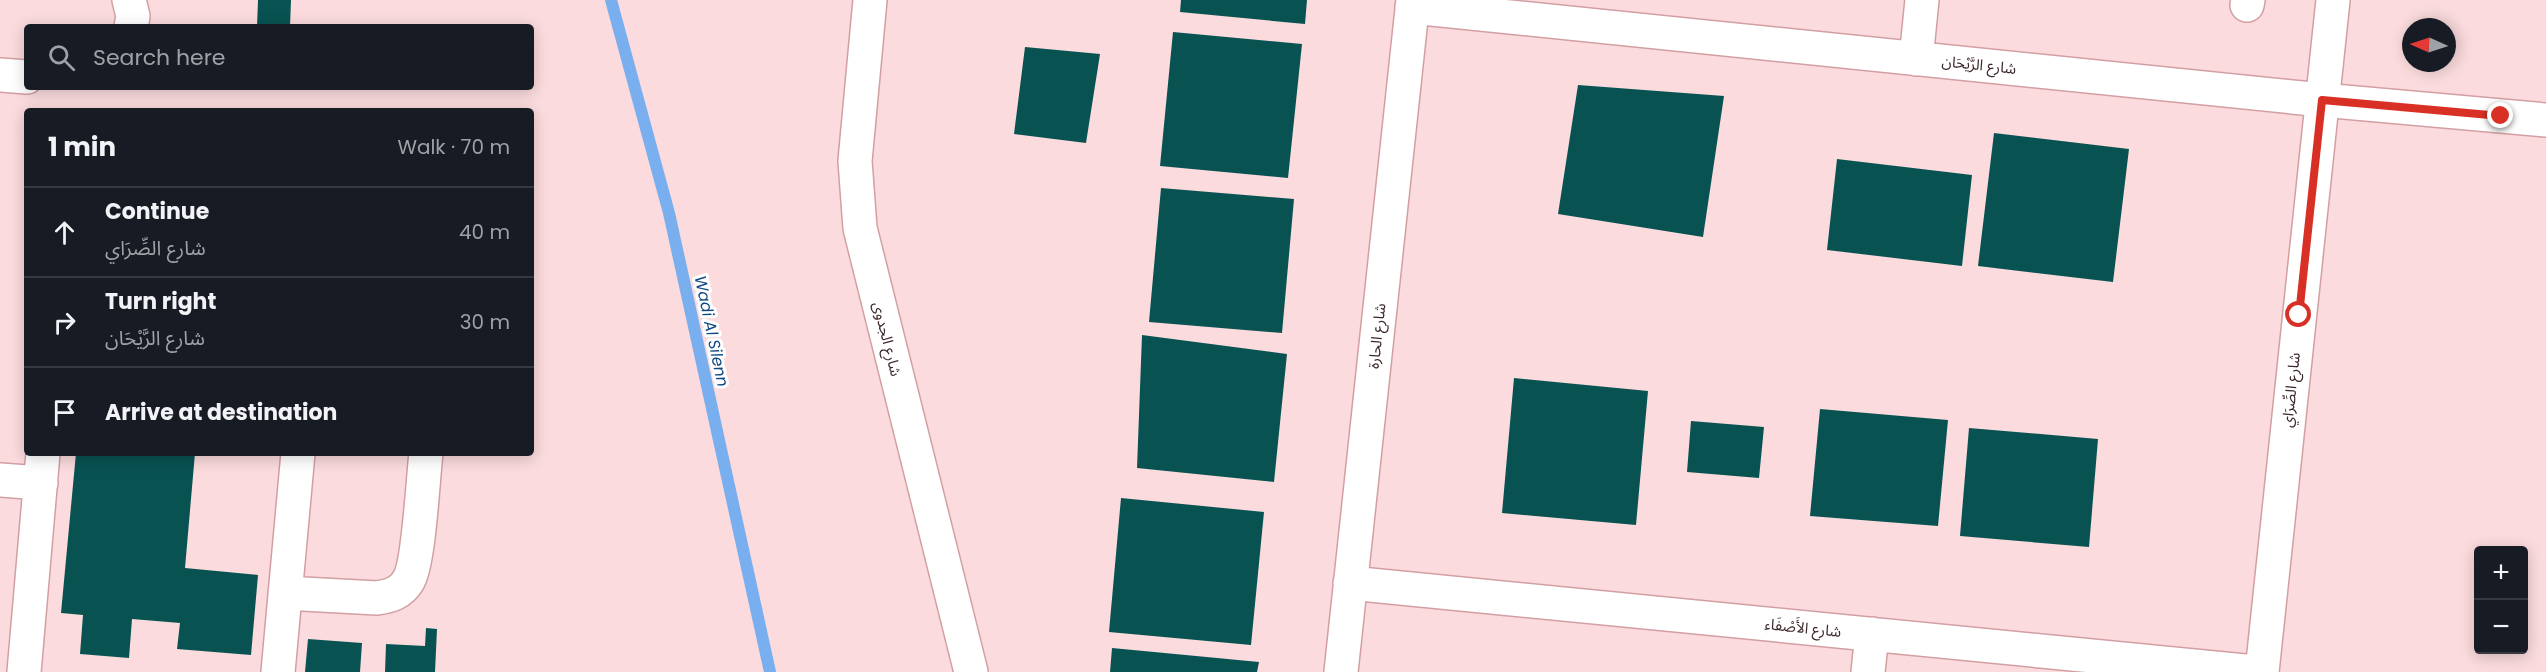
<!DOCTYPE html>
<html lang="en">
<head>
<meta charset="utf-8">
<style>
	body { margin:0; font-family:Poppins,"Noto Sans Arabic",sans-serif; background:#20242c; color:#f1f3f6 }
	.controls { position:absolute; right:18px; bottom:18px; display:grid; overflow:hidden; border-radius:6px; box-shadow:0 3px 15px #0003 }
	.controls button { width:54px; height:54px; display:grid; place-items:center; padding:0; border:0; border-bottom:2px solid #363941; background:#171b24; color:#f1f3f6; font:30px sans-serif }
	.compass { position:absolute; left:2402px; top:18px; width:54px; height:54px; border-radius:50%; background:#171b24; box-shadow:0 3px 15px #0003; rotate:273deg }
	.stop { position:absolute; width:18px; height:18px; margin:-14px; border:4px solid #d93025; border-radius:50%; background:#fff }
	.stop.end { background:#d93025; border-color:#fff; box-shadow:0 2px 6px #0008 }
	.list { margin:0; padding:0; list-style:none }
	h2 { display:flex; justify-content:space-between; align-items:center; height:78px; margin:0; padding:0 24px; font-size:26px }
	h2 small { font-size:20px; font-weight:400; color:#9ea1a6 }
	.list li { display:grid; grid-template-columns:39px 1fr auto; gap:18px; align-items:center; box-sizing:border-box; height:90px; padding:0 24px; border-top:2px solid #363941 }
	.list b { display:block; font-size:22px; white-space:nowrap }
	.list p { margin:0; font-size:20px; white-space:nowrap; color:#9ea1a6 }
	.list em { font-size:20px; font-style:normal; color:#9ea1a6 }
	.icon { flex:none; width:33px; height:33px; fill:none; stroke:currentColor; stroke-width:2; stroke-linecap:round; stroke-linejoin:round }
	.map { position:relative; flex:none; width:2546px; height:672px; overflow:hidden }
	.search { position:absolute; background:#171b24; box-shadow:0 3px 15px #0003; left:24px; top:24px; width:510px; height:66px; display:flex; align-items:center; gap:15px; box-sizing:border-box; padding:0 21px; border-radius:6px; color:#9ea1a6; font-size:22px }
	.panel { position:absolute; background:#171b24; box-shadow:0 3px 15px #0003; left:24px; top:108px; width:510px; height:348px; border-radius:6px }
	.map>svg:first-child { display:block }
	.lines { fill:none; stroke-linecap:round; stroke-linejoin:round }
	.stream { stroke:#79afef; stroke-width:12 }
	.building { fill:#085352 }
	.minor-casing { stroke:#d29fa3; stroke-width:36 }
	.minor { stroke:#fff; stroke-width:33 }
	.route { stroke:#d93025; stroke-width:8 }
	.labels { text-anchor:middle; stroke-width:6; stroke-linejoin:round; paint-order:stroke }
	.street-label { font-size:15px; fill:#3b2729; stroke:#fff }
	.water-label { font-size:16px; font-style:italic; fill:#114982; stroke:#fff }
</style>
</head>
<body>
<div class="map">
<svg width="2546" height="672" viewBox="0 0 2546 672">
	<rect width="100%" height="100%" fill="#fbdbdd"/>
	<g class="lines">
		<path class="stream" d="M611,0L669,213L770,672"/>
	</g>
	<path class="building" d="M258,0H291L290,27H257Z
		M1181,0H1307L1305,24L1180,12Z
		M1173,32L1302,44L1288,178L1160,166Z
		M1025,47L1100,54L1086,143L1014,134Z
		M1578,85L1724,96L1703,237L1558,214Z
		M1994,133L2129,149L2113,282L1978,266Z
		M1837,159L1972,175L1962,266L1827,250Z
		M1161,188L1294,199L1282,333L1149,322Z
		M1142,335L1287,354L1274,482L1137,468Z
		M1514,378L1648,391L1636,525L1502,513Z
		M1820,409L1948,420L1938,526L1810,516Z
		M1691,421L1764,427L1759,478L1687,472Z
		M1969,428L2098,439L2089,547L1960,536Z
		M76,453H195L185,568L258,575L251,655L177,649L180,623L132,619L129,658L80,654L83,615L61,613Z
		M1121,498L1264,512L1251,645L1109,632Z
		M426,628L437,629L435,672H385L386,644L425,646Z
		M308,639L362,643L360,672H305Z
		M1112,648L1259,662L1257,672H1110Z"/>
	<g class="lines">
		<g class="minor-casing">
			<path id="minor" d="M129,0L133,16L131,27
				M870,0L855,161L860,228L971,672
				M2247,5L2248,0
				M1412,7L2322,100L2546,120
				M1916,59L1922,0
				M0,75L27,77
				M0,480L41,483
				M1350,583L2255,672
				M285,593L377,598C390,596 401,593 408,581C419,565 423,477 426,453
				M24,672L43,453
				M278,672L298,453
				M1341,672L1413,0
				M1868,672L1872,634
				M2262,672L2333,0"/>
		</g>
		<use href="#minor" class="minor"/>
	</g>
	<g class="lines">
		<path class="route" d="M2299,315L2322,100L2501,116"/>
	</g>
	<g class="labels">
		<g class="street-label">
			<text transform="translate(1979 65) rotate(6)" y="5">شارع الرَّيْحَان</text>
			<text transform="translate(1377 336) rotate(-84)" y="5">شارع الحارة</text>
			<text transform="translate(887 339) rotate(76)" y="5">شارع الجدوى</text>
			<text transform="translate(2291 390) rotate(-84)" y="5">شارع الصِّرَاي</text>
			<text transform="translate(1803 628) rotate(6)" y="5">شارع الأَصْفَاء</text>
		</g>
		<g class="water-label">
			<text transform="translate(712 331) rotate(78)" y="6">Wadi Al Silenn</text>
		</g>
	</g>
</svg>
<div class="controls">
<button>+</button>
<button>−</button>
</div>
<svg class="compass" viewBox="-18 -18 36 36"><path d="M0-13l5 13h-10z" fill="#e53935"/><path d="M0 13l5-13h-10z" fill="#9ea1a6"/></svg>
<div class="stop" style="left:2299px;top:315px"></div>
<div class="stop end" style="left:2501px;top:116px"></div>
<div class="search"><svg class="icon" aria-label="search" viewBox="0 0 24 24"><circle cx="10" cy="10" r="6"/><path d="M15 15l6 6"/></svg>Search here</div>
<section class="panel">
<h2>1 min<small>Walk · 70 m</small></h2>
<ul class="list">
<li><svg class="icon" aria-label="ahead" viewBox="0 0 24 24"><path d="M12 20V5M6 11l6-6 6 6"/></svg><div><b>Continue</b><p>شارع الصِّرَاي</p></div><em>40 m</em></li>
<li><svg class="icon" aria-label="right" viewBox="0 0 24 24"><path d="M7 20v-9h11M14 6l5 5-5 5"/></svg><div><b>Turn right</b><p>شارع الرَّيْحَان</p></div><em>30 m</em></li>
<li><svg class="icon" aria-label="arrive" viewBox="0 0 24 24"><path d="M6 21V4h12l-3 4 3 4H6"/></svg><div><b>Arrive at destination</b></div></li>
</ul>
</section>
</div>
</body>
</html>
